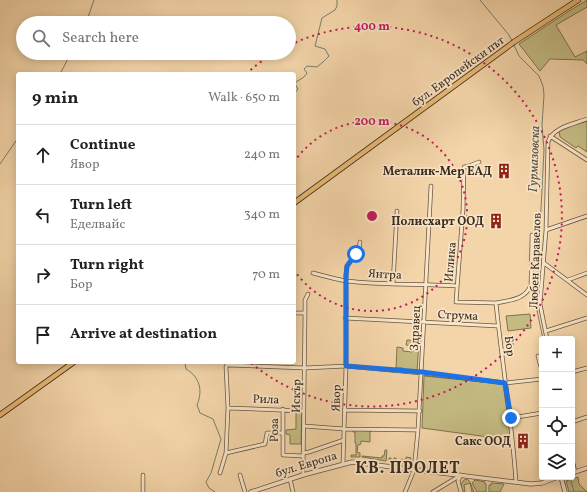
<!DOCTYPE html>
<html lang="en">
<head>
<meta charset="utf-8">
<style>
	body { margin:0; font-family:Vollkorn,serif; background:#f2f2f2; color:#202124 }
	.controls { position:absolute; right:12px; bottom:12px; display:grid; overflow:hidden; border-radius:4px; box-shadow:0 2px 10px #0003 }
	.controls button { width:36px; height:36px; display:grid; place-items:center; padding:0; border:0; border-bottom:1px solid #e0e0e0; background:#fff; color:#202124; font:20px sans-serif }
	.stop { position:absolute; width:12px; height:12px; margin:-9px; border:3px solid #1a73e8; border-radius:50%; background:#fff }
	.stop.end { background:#1a73e8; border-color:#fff; box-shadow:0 1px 4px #0008 }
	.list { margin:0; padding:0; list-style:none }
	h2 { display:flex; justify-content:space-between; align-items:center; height:52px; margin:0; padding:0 16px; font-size:17px }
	h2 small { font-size:13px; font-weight:400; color:#757577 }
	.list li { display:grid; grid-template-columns:26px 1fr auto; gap:12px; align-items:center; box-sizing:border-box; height:60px; padding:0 16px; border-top:1px solid #e0e0e0 }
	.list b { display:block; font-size:15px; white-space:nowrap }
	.list p { margin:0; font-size:13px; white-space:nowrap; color:#757577 }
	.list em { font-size:13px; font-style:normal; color:#757577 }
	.icon { flex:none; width:22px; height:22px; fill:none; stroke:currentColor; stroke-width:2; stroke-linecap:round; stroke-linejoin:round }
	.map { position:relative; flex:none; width:587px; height:492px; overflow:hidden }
	.search { position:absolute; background:#fff; box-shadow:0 2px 10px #0003; left:16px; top:16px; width:280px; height:44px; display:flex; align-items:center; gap:10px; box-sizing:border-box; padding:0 14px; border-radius:22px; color:#757577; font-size:15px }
	.panel { position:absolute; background:#fff; box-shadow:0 2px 10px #0003; left:16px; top:72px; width:280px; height:292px; border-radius:4px }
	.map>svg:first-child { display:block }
	.green { fill:#c4bb82; stroke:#7f7350 }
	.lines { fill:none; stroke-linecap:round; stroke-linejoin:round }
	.stream { stroke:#75806e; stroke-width:1 }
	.minor-casing { stroke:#685640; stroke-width:4.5 }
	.tertiary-casing { stroke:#685640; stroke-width:5 }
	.primary-casing { stroke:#3a2b1d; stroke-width:6 }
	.minor { stroke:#f8e4c7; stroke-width:3 }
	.tertiary { stroke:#f8e4c7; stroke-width:3.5 }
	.primary { stroke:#eaba74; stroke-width:4.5 }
	.route { stroke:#1a73e8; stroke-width:5 }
	.ring { fill:none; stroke:#c2185b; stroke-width:2; stroke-dasharray:2 4 }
	.labels { text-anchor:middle; stroke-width:3.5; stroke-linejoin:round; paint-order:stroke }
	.street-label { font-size:12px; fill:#3a2b1d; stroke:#f8e4c7 }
	.poi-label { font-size:12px; font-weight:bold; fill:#3a2b1d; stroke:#f8e4c7; text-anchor:end }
	.water-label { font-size:13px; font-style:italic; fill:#534e3f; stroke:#f8e4c7 }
	.district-label { font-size:16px; font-weight:bold; letter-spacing:1px; fill:#3a2b1d; stroke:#f8e4c7 }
	.centre { fill:#c2185b; stroke:#f8e4c7; stroke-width:2 }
	.ring-label { font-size:12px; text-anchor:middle; font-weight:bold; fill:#c2185b; stroke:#f8e4c7; stroke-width:3.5; stroke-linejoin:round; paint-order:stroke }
</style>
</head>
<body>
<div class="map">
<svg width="587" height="492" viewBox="0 0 587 492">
	<rect width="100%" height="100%" fill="#f4d5a9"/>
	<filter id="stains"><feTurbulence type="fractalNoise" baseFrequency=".005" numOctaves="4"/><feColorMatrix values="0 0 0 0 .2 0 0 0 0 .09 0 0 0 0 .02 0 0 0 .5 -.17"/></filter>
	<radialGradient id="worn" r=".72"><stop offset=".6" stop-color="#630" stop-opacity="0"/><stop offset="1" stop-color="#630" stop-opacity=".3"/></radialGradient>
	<path class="green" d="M587,0V7L556,25L575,57L587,51V64L583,60L550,59L540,71L519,44L569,11Z
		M587,119V152L578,146L576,148L560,137L559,131Z
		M530,314L531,328L508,331L506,316Z
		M407,340L419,341L417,371L403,370V368H396L397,347L403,348V351L412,352L413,346L406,345Z
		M424,376L503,384L511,440L422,428Z
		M296,412L302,414L301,444H290V435L286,434V430L296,429Z
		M353,430L372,431L370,432V442L361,441V444L358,445L357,452L360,453V457H351V455H356V443H355V432H353Z
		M385,450H387L386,461L362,457V456L382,458V456H384Z
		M406,457L411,458L410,464L389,461V458H391V460H394V458H396V460L400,461L401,459L406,460Z
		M578,477L579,484L587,492H569L566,481Z
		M467,479L470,482L474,492H472L470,483L464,485L465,492H462L461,484L464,480Z
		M475,480L485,482V484H486V492H477L472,483Z
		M491,483L504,484L500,492H489V485H491Z"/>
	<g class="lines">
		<path class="stream" d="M480,0L509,35L512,41
			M86,23L94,0
			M514,45L519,56L539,76L543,86L544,95L542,125L544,150L537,287L535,301L543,339
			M60,74L71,53
			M294,94L298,89L295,84L296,82L304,77L307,73L304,69L307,66L317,67L323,62L329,56L325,49L315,46L322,18L335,10L337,6V0
			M0,164L18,138
			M185,362L186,369C200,377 203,391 197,405L200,413L213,419L221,439L211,473L206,482L209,488L215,492
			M571,481L574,492"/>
		<g class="minor-casing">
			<path id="minor" d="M550,136L587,160
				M479,162L469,166L464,167L463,210L456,302L496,303
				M546,230L587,216
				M544,263L587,295
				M313,273C324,276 335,279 346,281C383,285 420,284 457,286
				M568,280L587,273
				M393,284L397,211
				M294,313H305
				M345,318L498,326
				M546,331L587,318
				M547,339L540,304L546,230L548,142C553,127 574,124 587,119
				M538,356L542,371
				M228,365L305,368L346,366L422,373L505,383L542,379
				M572,372L587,368
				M228,408L304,411
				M283,409V455L303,456
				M344,410L420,411
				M511,418L542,413
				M572,422L587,417
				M304,426L344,429L418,430
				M226,453L265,444L267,433H283
				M303,453L309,452L344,440
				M572,459L575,472
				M343,464L346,366V275L347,266L359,249L360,242
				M220,473L226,453L228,408L226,367L228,362
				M143,475V492
				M240,475L245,492
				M303,475L305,313V300L308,294
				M290,479L293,492
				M516,482C512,422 502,363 496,303C510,300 525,300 531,285L532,235
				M405,492L414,470L418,430L431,186
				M433,492L461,475
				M461,492L458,481L461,475"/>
		</g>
		<g class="tertiary-casing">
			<path id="tertiary" d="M572,473L587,468
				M561,477L565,492
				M251,492L303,475L352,462L531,484L542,483L558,477"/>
		</g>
		<g class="primary-casing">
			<path id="primary" d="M294,203L514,42L578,0
				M0,415L74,362"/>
		</g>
		<use href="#minor" class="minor"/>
		<use href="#tertiary" class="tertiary"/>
		<use href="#primary" class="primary"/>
	</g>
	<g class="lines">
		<path class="route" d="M356,254L347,266L346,275V366L422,372L505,383L511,418"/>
	</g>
	<g class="ring">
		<path d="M294 162A95 95 0 1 1 294 270"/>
		<path d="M246 74A190 190 0 0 1 274 53M290 45A190 190 0 1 1 251 363"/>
	</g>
	<defs>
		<g id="building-bare" transform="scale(1.2)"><path d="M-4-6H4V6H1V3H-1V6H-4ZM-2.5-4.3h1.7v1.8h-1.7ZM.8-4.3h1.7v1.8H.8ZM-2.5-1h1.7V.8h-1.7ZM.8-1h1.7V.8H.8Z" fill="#8f2418" stroke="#f8e4c7" stroke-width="2.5" paint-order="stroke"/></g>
	</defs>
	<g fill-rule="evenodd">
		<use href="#building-bare" x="504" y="171"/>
		<use href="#building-bare" x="496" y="221"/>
		<use href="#building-bare" x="523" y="441"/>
	</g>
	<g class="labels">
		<g class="street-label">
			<text transform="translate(458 71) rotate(-36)" y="4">бул. Европейски път</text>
			<text transform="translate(535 261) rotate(-88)" y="4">Любен Каравелов</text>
			<text transform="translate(450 262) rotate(-85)" y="4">Иглика</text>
			<text transform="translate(385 274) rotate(3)" y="4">Янтра</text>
			<text transform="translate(458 315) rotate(3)" y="4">Струма</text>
			<text transform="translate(415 328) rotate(-87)" y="4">Здравец</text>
			<text transform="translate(510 346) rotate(83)" y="4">Бор</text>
			<text transform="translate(296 396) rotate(-89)" y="4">Искър</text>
			<text transform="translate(336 398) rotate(-88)" y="4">Явор</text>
			<text transform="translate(266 399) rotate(2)" y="4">Рила</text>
			<text transform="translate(274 430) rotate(-89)" y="4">Роза</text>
			<text transform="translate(306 464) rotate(-17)" y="4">бул. Европа</text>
		</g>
		<g class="poi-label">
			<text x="492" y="175">Металик-Мер ЕАД</text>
			<text x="484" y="225">Полисхарт ООД</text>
			<text x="511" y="445">Сакс ООД</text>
		</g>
		<g class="water-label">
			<text transform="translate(533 159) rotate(-88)" y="5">Гурмазовска</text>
		</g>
		<g class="district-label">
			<text x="408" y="473">КВ. ПРОЛЕТ</text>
		</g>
	</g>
	<circle cx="372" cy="216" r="6" class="centre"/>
	<g class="ring-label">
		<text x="372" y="30">400 m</text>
		<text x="372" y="125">200 m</text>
	</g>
	<rect width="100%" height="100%" filter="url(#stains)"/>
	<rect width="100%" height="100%" fill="url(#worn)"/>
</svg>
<div class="controls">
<button>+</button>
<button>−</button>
<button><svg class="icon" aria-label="locate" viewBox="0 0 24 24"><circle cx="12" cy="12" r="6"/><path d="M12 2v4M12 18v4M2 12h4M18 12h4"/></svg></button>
<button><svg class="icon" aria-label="layers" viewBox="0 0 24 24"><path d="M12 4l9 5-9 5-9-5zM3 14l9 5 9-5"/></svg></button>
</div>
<div class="stop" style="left:356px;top:254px"></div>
<div class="stop end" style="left:511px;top:418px"></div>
<div class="search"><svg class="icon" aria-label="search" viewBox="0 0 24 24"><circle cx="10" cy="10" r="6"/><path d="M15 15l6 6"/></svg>Search here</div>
<section class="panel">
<h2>9 min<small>Walk · 650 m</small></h2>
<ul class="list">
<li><svg class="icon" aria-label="ahead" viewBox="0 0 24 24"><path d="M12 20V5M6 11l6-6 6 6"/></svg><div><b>Continue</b><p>Явор</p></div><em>240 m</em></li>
<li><svg class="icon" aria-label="left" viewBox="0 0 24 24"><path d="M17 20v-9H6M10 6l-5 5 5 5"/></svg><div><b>Turn left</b><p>Еделвайс</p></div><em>340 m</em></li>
<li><svg class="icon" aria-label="right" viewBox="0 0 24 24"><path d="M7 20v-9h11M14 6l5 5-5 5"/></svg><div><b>Turn right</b><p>Бор</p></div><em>70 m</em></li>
<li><svg class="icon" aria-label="arrive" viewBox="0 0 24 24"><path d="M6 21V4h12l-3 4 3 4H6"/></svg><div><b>Arrive at destination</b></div></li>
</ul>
</section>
</div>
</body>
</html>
